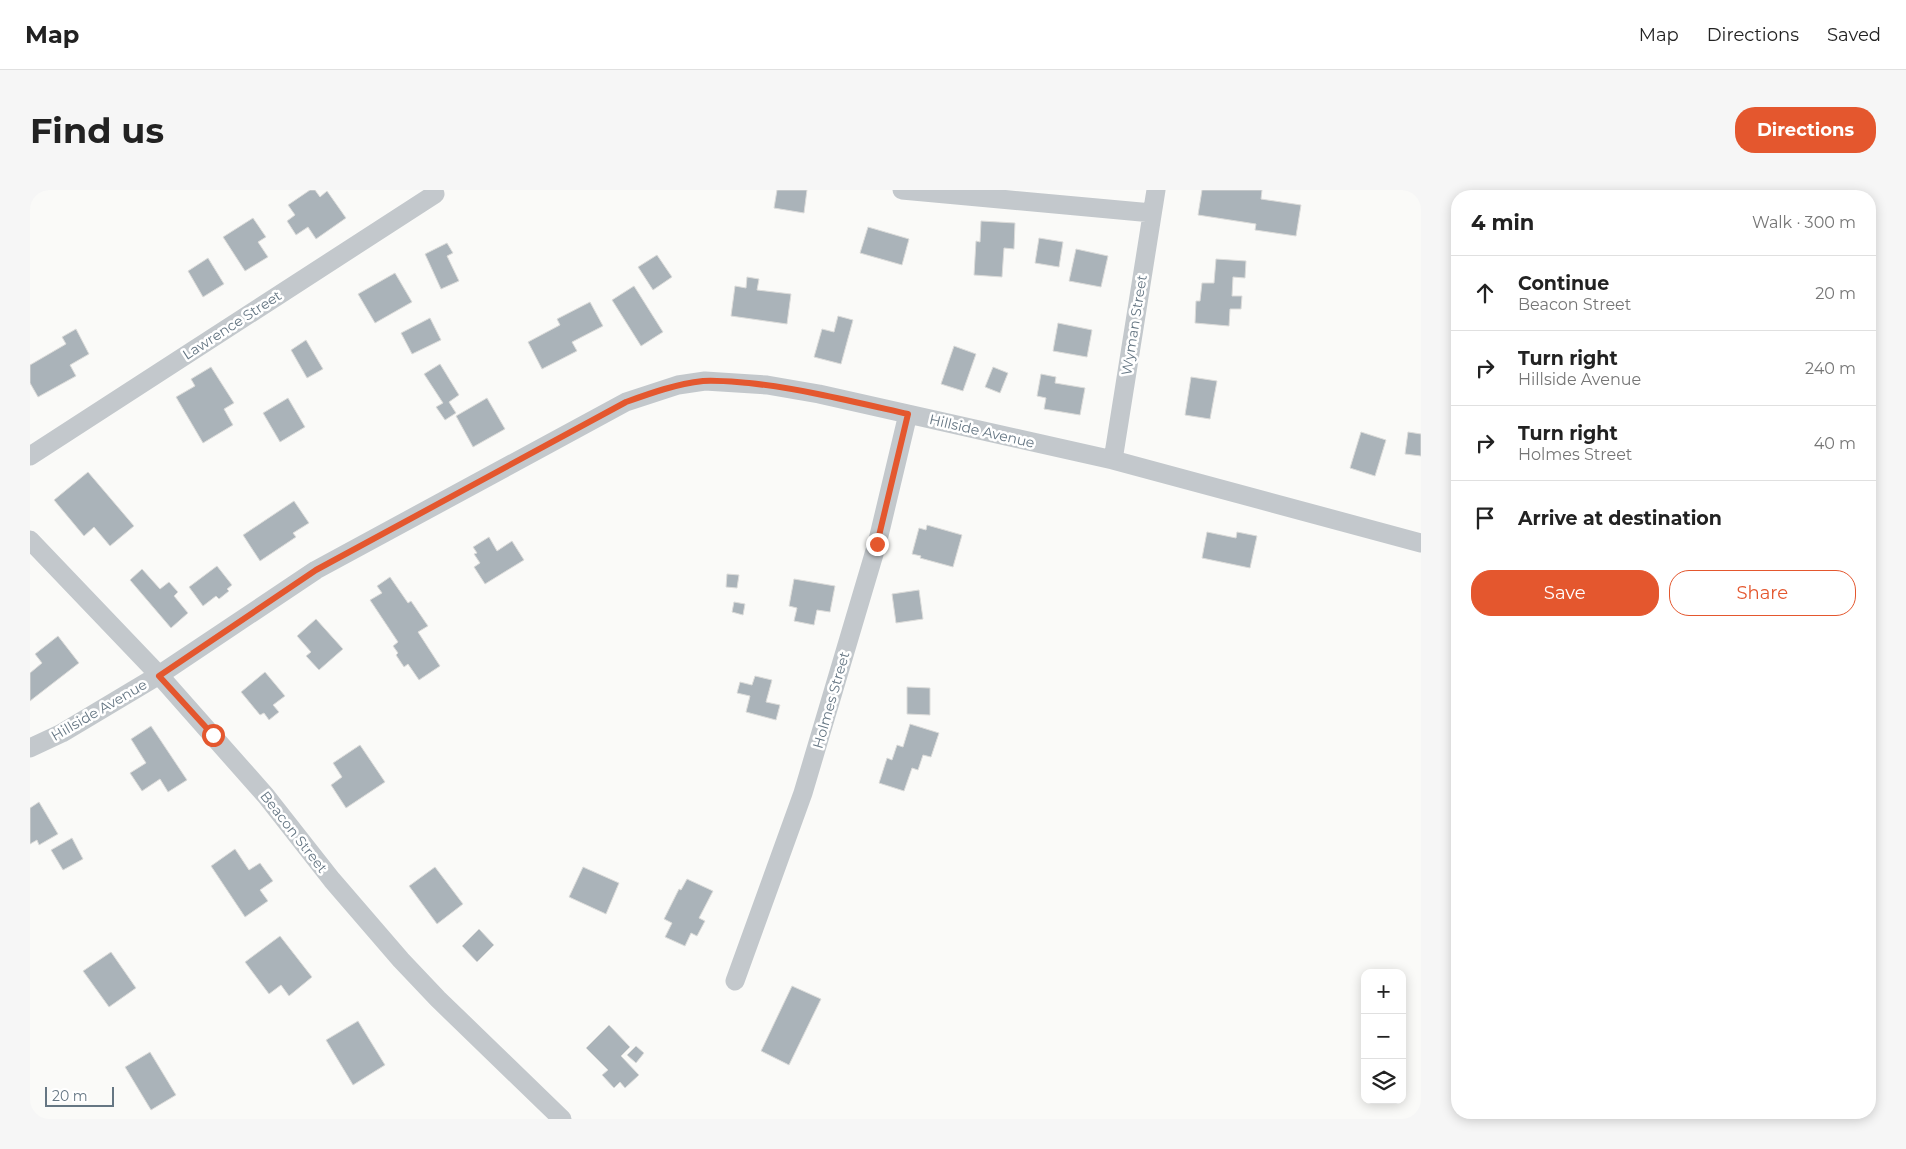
<!DOCTYPE html>
<html lang="en">
<head>
<meta charset="utf-8">
<style>
	body { margin:0; font-family:Montserrat,sans-serif; background:#f6f6f6; color:#222 }
	.controls { position:absolute; right:15px; bottom:15px; display:grid; overflow:hidden; border-radius:10px; box-shadow:0 2px 12px #0003 }
	.controls button { width:45px; height:45px; display:grid; place-items:center; padding:0; border:0; border-bottom:1px solid #e0e0e0; background:#fff; color:#222; font:25px sans-serif }
	.scale { position:absolute; left:15px; bottom:12px; width:69px; box-sizing:border-box; padding-left:5px; border:2px solid #657683; border-top:0; font-size:14px; line-height:18px; white-space:nowrap; color:#657683; -webkit-text-stroke:4px #fff; paint-order:stroke }
	.stop { position:absolute; width:15px; height:15px; margin:-11px; border:4px solid #e4572e; border-radius:50%; background:#fff }
	.stop.end { background:#e4572e; border-color:#fff; box-shadow:0 1px 5px #0008 }
	.list { margin:0; padding:0; list-style:none }
	h2 { display:flex; justify-content:space-between; align-items:center; height:65px; margin:0; padding:0 20px; font-size:21px }
	h2 small { font-size:16px; font-weight:400; color:#767676 }
	.list li { display:grid; grid-template-columns:32px 1fr auto; gap:15px; align-items:center; box-sizing:border-box; height:75px; padding:0 20px; border-top:1px solid #e0e0e0 }
	.list b { display:block; font-size:19px; white-space:nowrap }
	.list p { margin:0; font-size:16px; white-space:nowrap; color:#767676 }
	.list em { font-size:16px; font-style:normal; color:#767676 }
	.actions { display:flex; gap:10px; padding:15px 20px }
	.actions a { flex:1; padding:11px 0; border:1px solid #e4572e; border-radius:20px; text-align:center; font-size:18px; color:#e4572e }
	.actions .main { background:#e4572e; color:#fff }
	.icon { flex:none; width:28px; height:28px; fill:none; stroke:currentColor; stroke-width:2; stroke-linecap:round; stroke-linejoin:round }
	.map { position:relative; flex:none; width:1391px; height:929px; overflow:hidden; border-radius:20px }
	header { display:flex; align-items:center; gap:30px; box-sizing:border-box; height:70px; padding:0 25px; background:#fff; border-bottom:1px solid #e0e0e0 }
	header strong { font-size:24px }
	nav { display:flex; gap:28px; margin-inline-start:auto; font-size:18px }
	.intro { display:flex; align-items:center; justify-content:space-between; box-sizing:border-box; height:120px; padding:0 30px }
	h1 { margin:0; font-size:35px }
	.button { padding:12px 22px; border-radius:20px; background:#e4572e; color:#fff; font-size:18px; font-weight:700 }
	main { display:flex; gap:30px; padding:0 30px }
	aside { flex:1; background:#fff; border-radius:20px; box-shadow:0 2px 12px #0003 }
	.map>svg:first-child { display:block }
	.building { fill:#aab3b9; stroke:#dcdcda }
	.lines { fill:none; stroke-linecap:round; stroke-linejoin:round }
	.street { stroke:#c3c8cc; stroke-width:19 }
	.route { stroke:#e4572e; stroke-width:6 }
	.labels { text-anchor:middle; stroke-width:5; stroke-linejoin:round; paint-order:stroke }
	.street-label { font-size:14px; fill:#657683; stroke:#fff }
</style>
</head>
<body>
<header>
<strong>Map</strong>
<nav><a>Map</a><a>Directions</a><a>Saved</a></nav>
</header>
<div class="intro"><h1>Find us</h1><a class="button">Directions</a></div>
<main>
<div class="map">
<svg width="1391" height="929" viewBox="0 0 1391 929">
	<rect width="100%" height="100%" fill="#fafaf8"/>
	<path class="building" d="M280,0H285L290,7L297,1L316,28L286,49L278,37L266,45L257,31L265,25L258,15Z
		M747,0H777L774,23L744,18Z
		M1172,0H1232L1231,9L1271,15L1266,46L1225,40L1226,34L1168,25Z
		M223,28L236,47L228,52L238,67L215,81L193,47Z
		M951,31L985,33L984,59L974,58L972,87L944,85L946,51L950,52Z
		M838,37L879,49L872,75L830,63Z
		M1009,48L1033,52L1029,77L1005,73Z
		M417,53L423,63L417,66L429,91L411,99L395,64Z
		M1046,59L1078,66L1071,97L1039,91Z
		M627,65L642,87L623,100L608,77Z
		M178,68L194,94L173,107L158,81Z
		M1186,69L1216,71L1215,88L1203,87L1202,106H1212L1211,119H1200L1199,136L1165,133L1166,111H1170L1172,93H1184Z
		M365,83L382,112L345,133L328,104Z
		M717,87L729,89L727,100L761,104L757,134L701,126L705,96L716,98Z
		M604,96L633,142L611,156L582,110Z
		M560,112L573,136L542,152L547,161L512,179L498,152L530,135L527,129Z
		M808,126L823,130L811,174L784,167L792,139L804,142Z
		M400,128L411,150L382,164L371,143Z
		M1028,133L1062,140L1057,167L1023,161Z
		M46,139L59,164L40,175L46,186L8,207L0,193V175L36,154L32,147Z
		M276,150L293,179L277,188L261,160Z
		M924,156L946,164L933,201L911,194Z
		M410,174L429,205L419,212L426,223L415,230L406,217L413,213L394,184Z
		M181,177L204,213L194,219L203,235L173,253L146,207L165,196L161,189Z
		M963,177L978,183L970,203L955,197Z
		M1011,184L1026,187L1025,193L1055,198L1050,225L1014,219L1016,208L1007,206Z
		M1161,187L1187,191L1180,229L1155,225Z
		M258,208L275,237L250,252L233,223Z
		M457,208L475,239L443,257L426,226Z
		M1331,242L1356,250L1345,286L1320,278Z
		M1378,242L1391,244V266L1375,264Z
		M58,282L104,336L80,356L64,337L54,346L24,310Z
		M264,311L279,333L263,343L266,347L230,371L213,345Z
		M897,335L932,345L923,377L890,368L891,366L882,364L889,338L896,340Z
		M1177,342L1206,348L1207,342L1227,346L1220,378L1172,368Z
		M459,347L467,361L482,351L494,370L455,394L444,377L450,373L444,364L447,363L443,357Z
		M187,376L202,395L197,399L199,401L189,409L186,406L173,416L159,397Z
		M112,379L130,399L139,392L148,402L144,406L158,423L141,438L100,390Z
		M697,384L709,385L707,398L696,397Z
		M360,387L378,413L381,411L398,436L388,442L410,476L389,490L378,474L374,477L366,465L368,463L363,456L368,452L340,410L352,403L347,396Z
		M764,389L805,396L800,422L787,420L784,435L764,431L767,418L759,416Z
		M889,400L893,429L866,433L862,404Z
		M704,412L715,414L713,425L702,422Z
		M286,429L313,459L289,480L276,466L281,462L267,446Z
		M28,446L49,473L0,511V483L12,473L5,464Z
		M235,482L255,506L243,515L249,522L239,530L234,523L230,525L211,502Z
		M725,486L742,490L736,512L750,515L746,530L716,522L720,506L707,503L710,492L722,495Z
		M877,497L900,498V525L877,524Z
		M880,534L909,543L901,567L893,565L888,580L882,578L874,601L849,593L857,568L862,570L867,555L873,557Z
		M121,536L157,590L138,602L130,589L112,601L100,583L116,573L101,549Z
		M330,555L355,592L316,618L301,595L312,587L303,573Z
		M9,612L28,644L9,655L7,650L0,654V618Z
		M42,648L53,669L33,680L21,660Z
		M205,659L219,680L230,673L243,691L230,700L238,711L215,727L181,676Z
		M405,677L433,714L407,734L379,696Z
		M553,677L589,693L576,724L539,707Z
		M657,689L683,701L669,728L675,731L667,746L661,743L655,756L635,747L642,733L634,729L649,699L651,700Z
		M449,739L464,755L447,772L432,756Z
		M250,746L282,787L259,806L251,795L239,804L215,772Z
		M81,762L106,798L79,817L53,781Z
		M762,796L791,809L759,875L731,861Z
		M328,831L355,875L323,895L296,850Z
		M579,835L600,857L591,866L609,885L595,898L590,892L584,898L572,885L578,880L556,858Z
		M606,856L614,863L606,873L597,865Z
		M120,862L146,905L121,920L95,877Z"/>
	<g class="lines">
		<path class="street" d="M872,0L1122,23
			M0,266L405,4
			M1083,270L1126,0
			M0,350L129,485L236,606L302,690L371,770L408,809L532,929
			M0,558L32,543L129,485L286,380L596,212L648,195L675,191L737,195L789,204L1083,270L1391,353
			M705,791L773,603L847,354L878,224"/>
	</g>
	<g class="lines">
		<path class="route" d="M183,545L129,486L286,380L596,212C621,203 646,194 673,191C688,190 705,192 719,193C773,199 825,212 878,224L847,354"/>
	</g>
	<g class="labels">
		<g class="street-label">
			<text transform="translate(202 135) rotate(-33)" y="5">Lawrence Street</text>
			<text transform="translate(1104 135) rotate(-81)" y="5">Wyman Street</text>
			<text transform="translate(952 241) rotate(13)" y="5">Hillside Avenue</text>
			<text transform="translate(801 510) rotate(-74)" y="5">Holmes Street</text>
			<text transform="translate(69 520) rotate(-30)" y="5">Hillside Avenue</text>
			<text transform="translate(264 642) rotate(52)" y="5">Beacon Street</text>
		</g>
	</g>
</svg>
<div class="controls">
<button>+</button>
<button>−</button>
<button><svg class="icon" aria-label="layers" viewBox="0 0 24 24"><path d="M12 4l9 5-9 5-9-5zM3 14l9 5 9-5"/></svg></button>
</div>
<div class="scale">20 m</div>
<div class="stop" style="left:183px;top:545px"></div>
<div class="stop end" style="left:847px;top:354px"></div>
</div>
<aside>
<h2>4 min<small>Walk · 300 m</small></h2>
<ul class="list">
<li><svg class="icon" aria-label="ahead" viewBox="0 0 24 24"><path d="M12 20V5M6 11l6-6 6 6"/></svg><div><b>Continue</b><p>Beacon Street</p></div><em>20 m</em></li>
<li><svg class="icon" aria-label="right" viewBox="0 0 24 24"><path d="M7 20v-9h11M14 6l5 5-5 5"/></svg><div><b>Turn right</b><p>Hillside Avenue</p></div><em>240 m</em></li>
<li><svg class="icon" aria-label="right" viewBox="0 0 24 24"><path d="M7 20v-9h11M14 6l5 5-5 5"/></svg><div><b>Turn right</b><p>Holmes Street</p></div><em>40 m</em></li>
<li><svg class="icon" aria-label="arrive" viewBox="0 0 24 24"><path d="M6 21V4h12l-3 4 3 4H6"/></svg><div><b>Arrive at destination</b></div></li>
</ul>
<div class="actions"><a class="main">Save</a><a>Share</a></div>
</aside>
</main>
</body>
</html>
